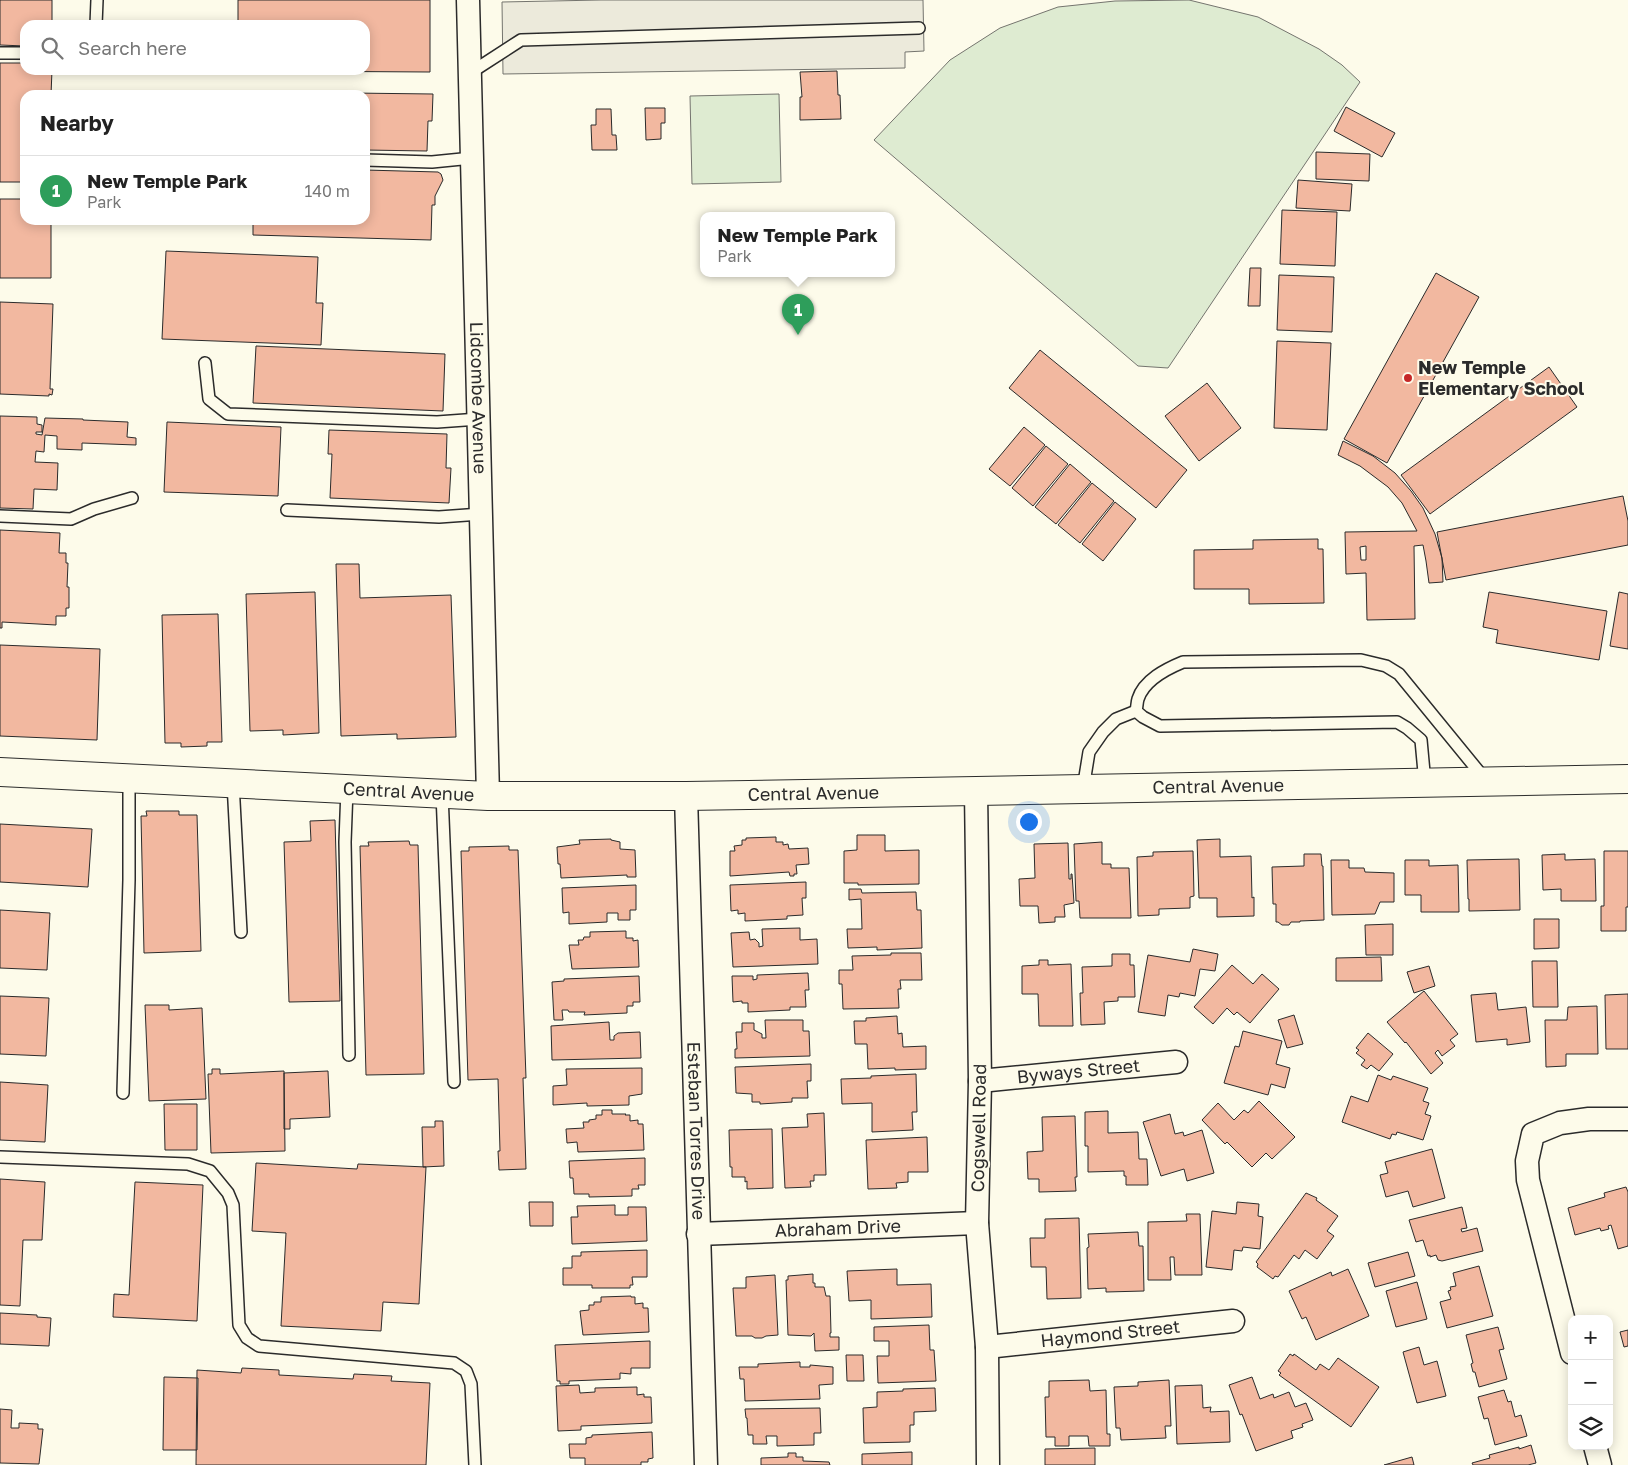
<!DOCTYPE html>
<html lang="en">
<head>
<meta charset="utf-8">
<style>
	body { margin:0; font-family:"Golos Text",sans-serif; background:#f2f2f2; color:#222 }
	.controls { position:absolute; right:15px; bottom:15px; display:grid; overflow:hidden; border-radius:10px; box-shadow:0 2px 12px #0003 }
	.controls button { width:45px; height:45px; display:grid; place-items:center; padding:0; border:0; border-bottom:1px solid #e0e0e0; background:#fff; color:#222; font:25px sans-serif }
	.you { position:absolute; left:1028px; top:821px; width:18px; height:18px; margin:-12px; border:4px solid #fff; border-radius:50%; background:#1a73e8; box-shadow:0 0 0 8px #1a73e833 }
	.badge { display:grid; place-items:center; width:32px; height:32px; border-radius:50%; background:#111827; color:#fff; font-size:16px; font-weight:700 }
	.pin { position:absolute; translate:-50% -41px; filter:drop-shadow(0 1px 2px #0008) }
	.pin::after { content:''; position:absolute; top:26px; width:18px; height:15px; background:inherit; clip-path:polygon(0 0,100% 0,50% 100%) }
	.popup { position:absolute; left:700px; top:212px; width:195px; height:65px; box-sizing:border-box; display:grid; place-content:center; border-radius:10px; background:#fff; filter:drop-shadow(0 1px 4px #0005); font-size:16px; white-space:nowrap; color:#767676 }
	.popup b { font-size:19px; color:#222 }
	.popup::after { content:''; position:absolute; left:50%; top:100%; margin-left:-10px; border:10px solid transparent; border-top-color:#fff }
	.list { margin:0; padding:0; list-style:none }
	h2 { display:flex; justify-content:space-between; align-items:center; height:65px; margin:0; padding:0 20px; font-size:21px }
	h2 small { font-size:16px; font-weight:400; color:#767676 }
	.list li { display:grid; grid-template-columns:32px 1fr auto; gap:15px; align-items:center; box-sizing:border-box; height:70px; padding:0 20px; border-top:1px solid #e0e0e0 }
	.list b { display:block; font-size:19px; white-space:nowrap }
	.list p { margin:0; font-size:16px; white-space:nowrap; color:#767676 }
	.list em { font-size:16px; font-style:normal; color:#767676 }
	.icon { flex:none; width:28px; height:28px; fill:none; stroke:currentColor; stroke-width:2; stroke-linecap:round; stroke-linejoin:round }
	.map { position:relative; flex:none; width:1628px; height:1465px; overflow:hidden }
	.search { position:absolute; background:#fff; box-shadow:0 2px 12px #0003; left:20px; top:20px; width:350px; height:55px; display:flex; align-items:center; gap:12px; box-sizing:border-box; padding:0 18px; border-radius:15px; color:#767676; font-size:19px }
	.panel { position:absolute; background:#fff; box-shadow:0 2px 12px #0003; left:20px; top:90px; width:350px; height:135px; border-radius:15px }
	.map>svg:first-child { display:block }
	.garden { fill:#deebd1; stroke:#74746e }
	.parking { fill:#eceadb; stroke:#74746e }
	.building { fill:#f2b8a0; stroke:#2b2b2b; fill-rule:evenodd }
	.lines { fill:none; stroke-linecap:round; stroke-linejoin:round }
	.service-casing { stroke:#2b2b2b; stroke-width:14 }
	.minor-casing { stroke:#2b2b2b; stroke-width:25 }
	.tertiary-casing { stroke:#2b2b2b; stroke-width:30 }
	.service { stroke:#fdfbea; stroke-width:11 }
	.minor { stroke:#fdfbea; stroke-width:22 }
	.tertiary { stroke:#fdfbea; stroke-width:28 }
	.poi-dot { fill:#c62828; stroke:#fdfbea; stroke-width:2 }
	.labels { text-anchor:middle; stroke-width:4; stroke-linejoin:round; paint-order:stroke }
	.poi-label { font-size:18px; font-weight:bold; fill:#2b2b2b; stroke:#fdfbea; text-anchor:start }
	.street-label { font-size:18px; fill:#2b2b2b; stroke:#fdfbea }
</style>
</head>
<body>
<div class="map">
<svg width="1628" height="1465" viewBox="0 0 1628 1465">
	<rect width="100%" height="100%" fill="#fdfbea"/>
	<path class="garden" d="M1189,0L1258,17L1319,49L1342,65L1360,82L1168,368L1138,366L874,140L950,60L1000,28L1058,7L1115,1Z
		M779,94L781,182L692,184L690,96Z"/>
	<path class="parking" d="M601,0H923L924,51L905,52V68L503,74L502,2Z"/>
	<path class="building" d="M0,0H52V25H25V46L0,45Z
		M238,0H430V72L265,71L365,70V25H238Z
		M0,63H25V70H52L51,95H25V182H0Z
		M837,71L838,95H840L841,119L800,120V97H802L800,72Z
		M269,92V95H217V93Z
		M269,92L433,94L432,121H428L427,151L365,150V95H269Z
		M1346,107L1395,133L1382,157L1334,131Z
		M645,108H665V123H661V139L646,140Z
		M596,109H611L612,135H616L617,150H592L591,125H596Z
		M1316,152L1370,154L1369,181L1316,179Z
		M365,170L438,172L441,174L443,180L435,196V205H432L431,240L253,235V220H365Z
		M1298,180L1352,184L1350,211L1296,208Z
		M0,199H25V220H51V278H0Z
		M1282,210L1337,212L1335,266L1280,264Z
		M166,251L318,257L316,303H323L321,345L162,339Z
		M1250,268H1261L1260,306H1248Z
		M1436,273L1479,297L1387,463L1344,439Z
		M1279,275L1334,277L1332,332L1277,330Z
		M0,302L53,304L50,389H53L52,395L49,394V396L0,394Z
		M1277,341L1331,343L1327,430L1274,428Z
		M256,346L445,354L443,411L253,403Z
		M1040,350L1187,470L1156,508L1009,388Z
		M1549,367L1577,407L1430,514L1401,475Z
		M1207,383L1241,428L1199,461L1165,416Z
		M0,416L37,417V424L42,425V432H36V434L42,435L45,418L83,419V420L128,422L127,437L136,438V445L82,443V450L57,449V436L45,435L44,452L36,451L35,462L58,463L57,490L34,489L33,509L0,508Z
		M167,422L281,427L278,496L164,492Z
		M1024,427L1045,445L1010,486L989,469Z
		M329,430L447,434L446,468H451L449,503L330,498L332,454H328Z
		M1343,441L1373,456L1395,473L1411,491L1423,508L1435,534L1442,558L1443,582L1429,583L1426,561L1423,545L1414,546L1415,619L1367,620L1366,573L1346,574L1345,532L1417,531L1402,503L1388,487L1360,466L1338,455ZM1366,546V560H1361L1360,547Z
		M1046,446L1068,464L1033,506L1012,488Z
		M1070,464L1091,482L1056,524L1035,507Z
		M1092,483L1114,501L1080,543L1058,525Z
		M1623,496L1628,521V545L1446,580L1437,532Z
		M1115,502L1136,519L1103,561L1082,544Z
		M0,530L60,533L59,553H66V563H68L67,587H69V608H66V616H56V625L2,622V628H0Z
		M1318,539V549H1323L1324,603L1249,604V589H1194V550L1253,549V540Z
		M336,564H359L360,598L451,595L456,737L397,739V734L341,736Z
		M315,592L319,733L283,735V730L250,731L246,594Z
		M1489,592L1607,611L1599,660L1496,643L1498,630L1483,627Z
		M1619,592L1628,594V649L1610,646Z
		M218,614L222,742H207V746L181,747V743H165L162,615Z
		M0,645L100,649L97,740L0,736Z
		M146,811H179V815H197L201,951L144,953L141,816H147Z
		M335,820L340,1001L289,1002L284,842L311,841L310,821Z
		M0,824L92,829L88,887L0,882Z
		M857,835H885V851L919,850V884L858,885V883H844V851L857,850Z
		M776,837V842H783V845L788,844L789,849L808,848L809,864L796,865L797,874H794V876H790L789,872L730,876V851H735L734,846L742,845V840H746V838Z
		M611,839V840L620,842V849L635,850L636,877H627V875L561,878L560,864H558L557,847L580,844L579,840Z
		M1220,839V857L1251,856L1252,898L1254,897V916L1217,917V898H1199L1197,840Z
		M409,841L410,845H418L424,1074L366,1075L360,846H369L368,842Z
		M1102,842V864H1111V868H1129L1131,918H1080L1079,901H1076L1074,844Z
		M1068,843L1069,879H1071V874H1072L1074,903L1064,905L1065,917H1055V922L1039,923L1038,906H1020L1019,879L1035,878L1034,844Z
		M509,846V850H518L526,1078H523L526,1169L499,1170L498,1151H500L498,1079L468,1080L461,851H469V847Z
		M1193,851L1194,896L1190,897V908L1159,909V915L1138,916L1137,857L1153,856V852Z
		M1604,851H1628V907H1626V931H1601V906H1604Z
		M1304,854H1321L1322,866H1323L1324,920L1300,921V922H1291L1289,925H1282L1278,922H1276V904H1273L1272,867L1304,866Z
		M1565,854V860L1595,859L1596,901H1561V889L1543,890L1542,855Z
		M1519,859L1520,910L1469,911V899H1468L1467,860Z
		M1331,860H1349V868H1364L1365,872L1394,873V902H1380L1375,914L1332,915Z
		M1405,860H1429V866L1458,865L1459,912H1421V895H1405Z
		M806,882V898H802L803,915L787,916V919L745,921V913L738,914V910L731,911L730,885Z
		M636,885V910H630V920H618V913H607V922L569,924V912L563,913L562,888Z
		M849,889H861L862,893L916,892L917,910H921L922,948L877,950V947L848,948L847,929H862L861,899L849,900Z
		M0,910L50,913L47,970L0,968Z
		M1534,919H1559V948L1534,949Z
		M1393,924V955H1366L1365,925Z
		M800,928V940L817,939L818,964L733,967L731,933L749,932L750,940L755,939L759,943V947L763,946L762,929Z
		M626,931V938H633V941L638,940L639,967L572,969L569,945H579L578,940H583L584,937H590V932Z
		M1193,949L1218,954L1215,971L1200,969L1195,996L1180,993L1179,997L1168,995L1165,1016L1138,1012L1148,955L1190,962Z
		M891,953H921L922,980H900L901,989H898L899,1008L843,1009L842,984H839V970H853L852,956L891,955Z
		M1112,954H1130V965H1134L1135,997H1118V1001L1104,1002L1105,1024L1081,1025L1080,993H1083L1082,967L1112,966Z
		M1381,957L1382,981H1336V958Z
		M1039,960H1048V965L1071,964L1073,1026H1039L1038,994H1022V966L1039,965Z
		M1532,961H1557L1558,1007H1533Z
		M1232,965L1253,984L1262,974L1279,989L1250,1023L1237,1012L1234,1015L1227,1008L1213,1024L1194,1007Z
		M1429,966L1435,986L1414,993L1407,972Z
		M808,973L809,990H805L806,1007H790V1010L748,1012V1003H742V1001L733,1002L732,976H753V980L757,979V975Z
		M639,976L640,1002H633V1006H627V1013L584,1015L585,1012H569L568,1010H562L563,1020H554L552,982L564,981V979Z
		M1424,991L1458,1034L1450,1040L1455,1046L1442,1056L1438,1050L1435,1053L1443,1063L1431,1074L1406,1042L1405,1043L1387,1022Z
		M1496,993L1498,1010L1526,1007L1530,1042L1507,1045V1039L1476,1042L1471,995Z
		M1628,994V1049H1606L1605,995Z
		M0,996L49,998L46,1056L0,1054Z
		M145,1005H169V1010L202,1008L206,1099L149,1101Z
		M1597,1006L1598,1054H1566V1066L1546,1067L1545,1020H1567L1568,1007Z
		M1294,1015L1303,1044L1287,1048L1278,1020Z
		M897,1016L898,1034L902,1033L903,1047L926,1046V1069L895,1070V1068L868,1069L867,1044H855L854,1021H866V1018Z
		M765,1020H803V1031H809L810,1056L735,1058V1049H737L736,1032H742V1023H754V1030L762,1034V1038H766Z
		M609,1022L610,1040H614V1036L618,1033L640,1032L641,1058L552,1060L551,1026Z
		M1243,1031L1282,1041L1276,1064L1290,1068L1285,1088L1271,1084L1268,1095L1224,1083L1235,1046L1239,1047Z
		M1368,1033L1393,1054L1379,1071L1371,1065L1367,1069L1361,1065L1365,1060L1356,1053L1359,1050L1356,1048Z
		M811,1064V1081H807L808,1098H792V1102L760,1104V1102H752V1094L736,1093L735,1067Z
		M642,1068V1094L629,1096V1105L587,1106V1103L553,1105V1086L567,1085L566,1069Z
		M212,1069H220V1074L284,1071L285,1151L211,1153L208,1074H212Z
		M328,1071L330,1117L290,1119V1129H284V1073Z
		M916,1074L917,1112H912L913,1130L872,1132V1103L842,1104L841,1079L871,1078V1076Z
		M1378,1075L1391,1080L1393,1076L1428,1088L1423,1101L1429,1103L1425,1114L1431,1116L1423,1140L1397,1132L1396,1135L1392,1134L1390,1139L1342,1122L1351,1096L1368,1102Z
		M0,1082L48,1085L45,1142L0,1140Z
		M1259,1101L1295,1137L1272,1159L1266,1153L1252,1167L1227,1142L1225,1144L1202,1120L1218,1103L1234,1120L1244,1110L1248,1113Z
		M164,1104H197V1150H165Z
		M602,1110H612V1114H626L625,1115H630V1121L638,1120V1124H643L644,1150L578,1152L577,1142L567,1143L566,1129L584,1128L583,1122H589V1120L596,1119V1115H602Z
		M1108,1111V1133L1138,1132L1139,1159H1147L1148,1185H1126V1176H1124V1171L1088,1172V1146H1085V1112Z
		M824,1113L826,1175H814V1181H810L811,1187L785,1188L782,1128L808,1127L807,1114Z
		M1170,1114L1175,1134L1183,1132L1184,1136L1202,1130L1214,1173L1187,1181L1184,1169L1161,1176L1143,1122Z
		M1075,1116L1077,1177H1075L1076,1191L1039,1192V1179H1028L1027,1152L1043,1151L1042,1117Z
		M435,1121H443L444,1166L423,1167L422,1127H435Z
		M772,1129L773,1188L747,1189V1181L745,1182V1177H732V1167H730L729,1130Z
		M927,1137L928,1172H908V1182L896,1183L897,1188L868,1189L866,1140Z
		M1432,1149L1445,1198L1413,1207L1408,1191L1386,1197L1380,1175L1388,1173L1385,1162Z
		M645,1158V1185H638L639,1189H632V1196L589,1197V1194H574L573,1178H570L569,1161Z
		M256,1163L357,1169L358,1164L426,1167L419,1304L383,1302L381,1331L281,1326L286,1233L252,1231Z
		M0,1179L45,1182L42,1240H23L20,1306L0,1305Z
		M135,1182L203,1185L197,1321L113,1317L114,1294L129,1295Z
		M1626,1187L1628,1192V1246L1618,1249L1611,1225L1608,1226L1609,1229L1601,1231L1600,1228L1575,1235L1568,1208L1605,1197L1604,1193Z
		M1306,1193L1317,1198L1316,1200L1338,1216L1327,1231L1334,1236L1317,1259L1305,1250L1299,1259L1294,1255L1278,1277L1275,1276L1273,1279L1257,1267L1258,1264L1256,1262Z
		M529,1202H553V1226H530Z
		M1237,1202L1259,1204L1258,1216L1263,1217L1260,1249L1243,1247L1242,1251L1234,1250L1232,1270L1206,1267L1212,1211L1236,1214Z
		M615,1205V1215H628V1207H646L647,1241L572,1244L571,1217H578L577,1206Z
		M1462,1207L1467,1228L1461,1229L1462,1232L1477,1228L1483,1251L1442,1261L1438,1260L1436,1255L1430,1257V1255L1428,1256L1423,1240L1416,1242L1409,1220Z
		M1186,1214H1200L1202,1275H1175L1174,1257H1170L1171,1280H1148V1222L1187,1221Z
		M1079,1218L1081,1298L1047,1299L1046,1267H1031L1030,1238H1045V1219Z
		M1138,1232L1139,1246H1143L1144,1291L1106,1292V1288L1088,1289L1087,1248L1089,1247L1088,1234Z
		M647,1250V1277H632L633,1285H630V1288H592V1285H563V1268H572V1256H581V1252Z
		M1408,1252L1415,1276L1375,1287L1368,1263Z
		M1479,1266L1493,1316L1447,1328L1440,1302L1451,1299L1448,1291L1451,1290L1450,1287L1456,1286L1453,1273Z
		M897,1269V1285L931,1284L932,1317L871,1319V1300L849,1301L847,1271Z
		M1348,1269L1369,1316L1316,1340L1306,1317L1302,1319L1289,1291L1331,1272L1332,1276Z
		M813,1274V1283H815V1287H824L826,1296H830L831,1333H830V1337H839V1350L815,1351L814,1333L811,1336L788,1335L786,1280H788V1276Z
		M775,1275L778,1335L766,1336L762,1338H755L752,1336H736L733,1288H746V1277Z
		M1417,1282L1427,1319L1396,1327L1386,1291Z
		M631,1296V1297H635V1304L643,1303V1308H648L649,1332L583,1335L580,1311L589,1310V1305H594V1302H601V1297Z
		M0,1313L37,1315V1317L51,1318L49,1346L0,1344Z
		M929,1325L930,1350H934L936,1381L878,1383L877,1356H889V1341H874V1327Z
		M1498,1327L1504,1349L1499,1350L1507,1379L1479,1387L1475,1372H1473L1471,1364L1473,1363L1466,1335Z
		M1628,1330V1346L1624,1347L1620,1332Z
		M650,1341V1368H631V1374L620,1373V1379L569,1381V1384H560V1381H557L555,1345Z
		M1419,1347L1424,1365L1437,1361L1446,1396L1417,1403L1403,1352Z
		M1290,1354L1293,1356L1294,1354L1316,1370L1320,1364L1329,1370L1338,1358L1379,1387L1351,1427L1279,1375L1281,1373L1278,1371Z
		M846,1355H863L864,1381H847Z
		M800,1362V1367H810V1365L833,1367V1384L819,1385L820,1399L745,1401L744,1379H740L739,1367H758V1364Z
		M242,1368L279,1370V1375L353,1379L354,1374L392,1376L391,1381L430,1383L426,1465H196L197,1370L241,1373Z
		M164,1377L198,1378L197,1450H163Z
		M1252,1377L1260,1399L1273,1394L1274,1398L1289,1392L1295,1407L1306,1403L1313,1420L1302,1424L1303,1427L1291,1431L1293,1438L1256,1451L1242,1414L1240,1415L1229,1385Z
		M1089,1380L1090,1391L1106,1390L1107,1434H1110V1446H1089L1088,1436H1069V1446H1055V1437H1046L1045,1397H1049V1381Z
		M1169,1380L1171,1426H1165L1166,1438L1121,1440L1120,1428H1116L1114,1387L1138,1386V1382Z
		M579,1385L580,1393L595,1392V1388L637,1387V1395L644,1394V1397H651L652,1423L581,1426V1430L558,1431L556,1386Z
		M1202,1385L1203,1408L1211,1407L1210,1412L1229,1411L1230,1442L1177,1444L1175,1386Z
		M935,1388L936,1411L914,1412V1425H910V1442L864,1443L863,1408L877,1407V1392L903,1391V1389Z
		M1504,1390L1508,1402L1511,1401L1515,1417L1521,1415L1527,1436L1495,1445L1488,1418L1484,1419L1478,1397Z
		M820,1408L821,1433H814V1445L777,1446V1436H766L767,1444H753V1435H748L747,1418H746L745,1409Z
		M0,1409L12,1410L11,1428H19V1423L38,1424V1429H43L39,1464L0,1463Z
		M652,1432L653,1458L648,1459V1462H641V1465H585V1458H570L569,1444H586V1438L592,1437V1435Z
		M1531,1445L1536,1463L1528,1465H1473L1472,1463L1490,1458L1489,1455L1519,1447V1449Z
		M1095,1448V1465H1045V1449Z
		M912,1452V1465H862V1454Z
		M788,1453H796V1457H803V1461L829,1462L830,1465H761V1458L788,1457Z
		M1412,1457L1414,1465H1384Z"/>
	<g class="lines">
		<g class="service-casing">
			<path id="service" d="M96,25L97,0
				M0,53H25
				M470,73L521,40L919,28
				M365,160L432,162L472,158
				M205,363L209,399L228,414L437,422L479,419
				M287,510L439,517L481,514
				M0,516L71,519L94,509L132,498
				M233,783L241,932
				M1425,783L1421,740L1407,728L1397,722L1160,726L1143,717L1136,711C1137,707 1137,702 1138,699C1144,680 1166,669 1183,662L1361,660L1386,666L1399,674L1484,778
				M347,789L345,842L349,1055
				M1083,789L1089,752L1103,732L1116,719L1136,711
				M442,794L454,1082
				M123,1093L129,880V778
				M0,1157L188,1164L210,1171L228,1193L233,1205L239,1325L247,1338L259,1346L454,1363L466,1371L471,1384L475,1465"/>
		</g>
		<g class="minor-casing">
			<g id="minor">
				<path id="s1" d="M468,0L488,796"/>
				<path d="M976,791L980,1081L977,1223L987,1347L988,1465"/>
				<path id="s2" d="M686,796L706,1465"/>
				<path id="s3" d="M980,1081L1176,1062"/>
				<path id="s4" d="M698,1234L977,1223"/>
				<path id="s5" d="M987,1347L1233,1321"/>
				<path d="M1572,1353L1528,1180L1527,1161L1533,1134L1560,1123L1589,1119H1628"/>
				<path d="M1595,1446L1600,1465"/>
			</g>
		</g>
		<g class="tertiary-casing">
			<g id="tertiary">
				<path id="s6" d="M0,772L488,796H686L976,791L1628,779"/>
			</g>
		</g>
		<use href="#service" class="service"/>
		<use href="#minor" class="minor"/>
		<use href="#tertiary" class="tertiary"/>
	</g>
	<circle class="poi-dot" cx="1408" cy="378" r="5"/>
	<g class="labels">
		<g class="poi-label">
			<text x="1418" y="374">New Temple<tspan x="1418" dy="21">Elementary School</tspan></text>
		</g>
		<g class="street-label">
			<text dy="6" stroke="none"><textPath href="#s1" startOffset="398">Lidcombe Avenue</textPath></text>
			<text dy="6" stroke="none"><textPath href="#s6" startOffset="1219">Central Avenue</textPath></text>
			<text dy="6" stroke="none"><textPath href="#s6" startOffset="409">Central Avenue</textPath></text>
			<text dy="6" stroke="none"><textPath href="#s6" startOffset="814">Central Avenue</textPath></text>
			<text dy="6" stroke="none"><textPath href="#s3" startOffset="99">Byways Street</textPath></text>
			<text transform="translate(979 1128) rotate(-89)" y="6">Cogswell Road</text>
			<text dy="6" stroke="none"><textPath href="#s2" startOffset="335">Esteban Torres Drive</textPath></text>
			<text dy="6" stroke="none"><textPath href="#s4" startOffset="140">Abraham Drive</textPath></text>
			<text dy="6" stroke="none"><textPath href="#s5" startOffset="124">Haymond Street</textPath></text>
		</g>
	</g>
</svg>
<div class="controls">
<button>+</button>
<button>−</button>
<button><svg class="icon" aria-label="layers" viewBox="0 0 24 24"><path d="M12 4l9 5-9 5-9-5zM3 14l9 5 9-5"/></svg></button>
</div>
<div class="you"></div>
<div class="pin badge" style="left:798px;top:335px;background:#2e9e5b">1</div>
<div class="popup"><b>New Temple Park</b>Park</div>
<div class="search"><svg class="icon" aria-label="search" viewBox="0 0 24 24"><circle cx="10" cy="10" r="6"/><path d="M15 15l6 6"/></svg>Search here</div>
<section class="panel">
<h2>Nearby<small></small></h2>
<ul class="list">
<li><span class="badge" style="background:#2e9e5b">1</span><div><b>New Temple Park</b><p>Park</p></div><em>140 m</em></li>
</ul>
</section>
</div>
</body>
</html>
